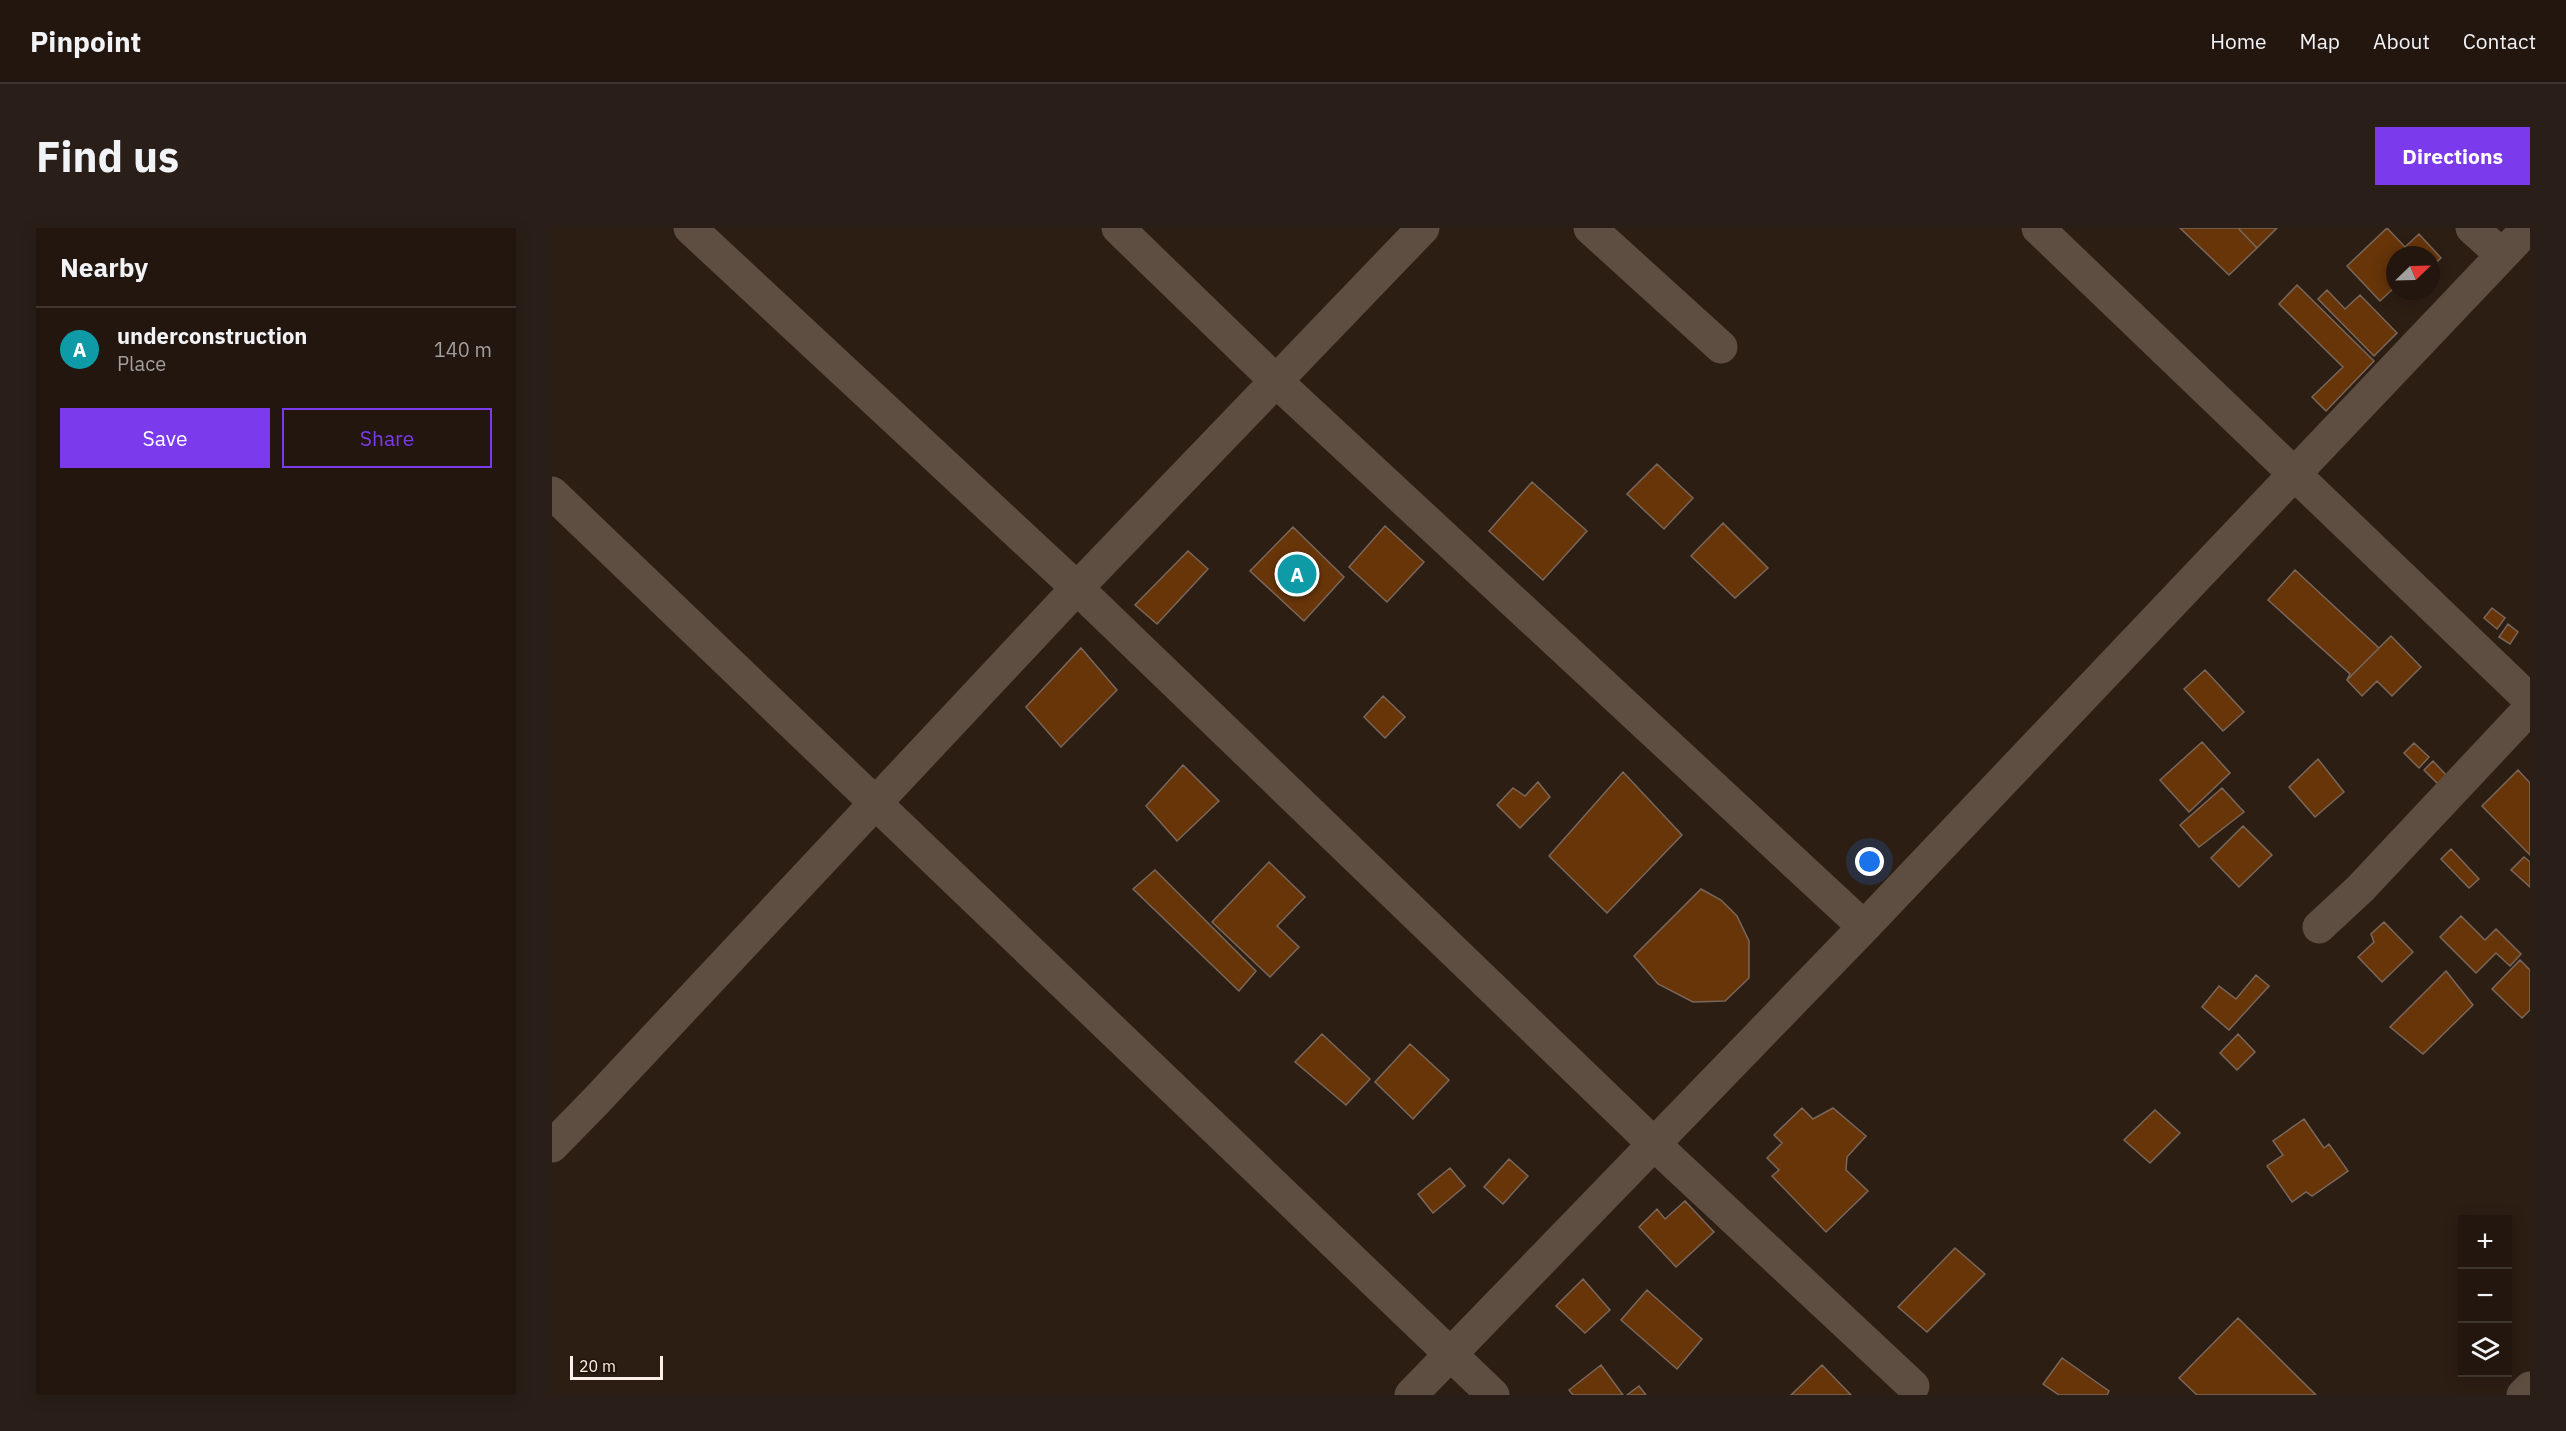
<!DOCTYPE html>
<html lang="en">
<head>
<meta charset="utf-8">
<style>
	body { margin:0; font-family:"IBM Plex Sans",sans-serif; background:#2a1f18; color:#f1f3f6 }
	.controls { position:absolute; right:18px; bottom:18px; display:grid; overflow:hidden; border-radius:0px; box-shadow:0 3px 15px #0003 }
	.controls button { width:54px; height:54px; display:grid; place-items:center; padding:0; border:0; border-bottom:2px solid #3f352f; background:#22160f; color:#f1f3f6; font:30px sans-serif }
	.compass { position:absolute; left:1834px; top:18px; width:54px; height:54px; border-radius:50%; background:#22160f; box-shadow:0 3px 15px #0003; rotate:67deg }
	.scale { position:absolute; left:18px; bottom:15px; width:93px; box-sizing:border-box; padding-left:6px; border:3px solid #fbf1ea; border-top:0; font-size:16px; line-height:21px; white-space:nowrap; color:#fbf1ea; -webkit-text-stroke:4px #23150b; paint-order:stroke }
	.you { position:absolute; left:1318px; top:634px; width:21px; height:21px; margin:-15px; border:4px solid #fff; border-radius:50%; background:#1a73e8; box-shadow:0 0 0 9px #1a73e833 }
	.badge { display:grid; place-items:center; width:39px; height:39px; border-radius:50%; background:#7c3aed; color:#fff; font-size:20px; font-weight:700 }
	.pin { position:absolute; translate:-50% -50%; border:3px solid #fff; box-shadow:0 2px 6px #0006 }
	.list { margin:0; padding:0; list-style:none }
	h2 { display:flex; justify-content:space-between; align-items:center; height:78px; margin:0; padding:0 24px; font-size:26px }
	h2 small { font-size:20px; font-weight:400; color:#a29f9e }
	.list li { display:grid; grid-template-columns:39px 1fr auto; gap:18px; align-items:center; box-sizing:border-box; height:84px; padding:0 24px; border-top:2px solid #3f352f }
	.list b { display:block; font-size:22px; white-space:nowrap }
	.list p { margin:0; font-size:20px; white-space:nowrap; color:#a29f9e }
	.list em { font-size:20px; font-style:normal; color:#a29f9e }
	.actions { display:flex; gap:12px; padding:18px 24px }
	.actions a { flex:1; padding:14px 0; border:2px solid #7c3aed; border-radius:0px; text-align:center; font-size:21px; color:#7c3aed }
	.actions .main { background:#7c3aed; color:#fff }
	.icon { flex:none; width:33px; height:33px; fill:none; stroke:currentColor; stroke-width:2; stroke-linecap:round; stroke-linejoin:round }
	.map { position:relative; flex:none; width:1978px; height:1167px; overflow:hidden; border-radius:0px }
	header { display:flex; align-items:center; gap:36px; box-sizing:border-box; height:84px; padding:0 30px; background:#22160f; border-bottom:2px solid #3f352f }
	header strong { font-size:28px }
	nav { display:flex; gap:33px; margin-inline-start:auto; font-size:21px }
	.intro { display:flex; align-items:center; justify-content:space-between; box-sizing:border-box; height:144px; padding:0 36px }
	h1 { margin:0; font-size:42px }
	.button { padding:15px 27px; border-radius:0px; background:#7c3aed; color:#fff; font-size:21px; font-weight:700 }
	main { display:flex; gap:36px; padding:0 36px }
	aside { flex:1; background:#22160f; border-radius:0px; box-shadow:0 3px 15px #0003 }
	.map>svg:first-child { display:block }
	.building { fill:#683509; stroke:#79675b; stroke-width:1.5 }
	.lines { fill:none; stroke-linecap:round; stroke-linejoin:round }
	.minor { stroke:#5e4d41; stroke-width:33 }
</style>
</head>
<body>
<header>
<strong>Pinpoint</strong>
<nav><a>Home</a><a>Map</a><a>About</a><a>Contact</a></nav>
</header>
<div class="intro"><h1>Find us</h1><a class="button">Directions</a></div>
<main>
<aside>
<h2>Nearby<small></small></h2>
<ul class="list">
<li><span class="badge" style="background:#0f9aa8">A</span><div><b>underconstruction</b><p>Place</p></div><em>140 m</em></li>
</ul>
<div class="actions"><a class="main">Save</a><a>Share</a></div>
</aside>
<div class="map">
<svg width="1978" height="1167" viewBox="0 0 1978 1167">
	<rect width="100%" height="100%" fill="#2d1e14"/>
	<path class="building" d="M1628,0H1686L1705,20L1677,47Z
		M1686,0H1725L1705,20Z
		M1835,0L1853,19L1867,6L1889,30L1879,39V27H1843V59L1828,73L1795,38Z
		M1745,57L1822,133L1774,183L1760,169L1791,139L1727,76Z
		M1775,62L1793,81L1808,67L1845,105L1822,128L1766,71Z
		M1105,236L1141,270L1112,301L1075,266Z
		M980,254L1035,303L991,352L937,303Z
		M1171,295L1216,340L1183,370L1139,328Z
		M833,298L872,334L835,374L797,339Z
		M741,299L792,349L752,393L698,343Z
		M636,323L656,341L605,396L583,377Z
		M1743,342L1827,420L1795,452L1798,446L1716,372Z
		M1940,380L1953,390L1945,401L1932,390Z
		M1956,396L1966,404L1958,416L1947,409Z
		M1839,408L1869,439L1840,468L1825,453L1810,468L1795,452Z
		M529,420L565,462L509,519L474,479Z
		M1653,442L1692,484L1671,503L1632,461Z
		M831,468L853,489L833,510L812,489Z
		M1650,514L1678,545L1637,584L1608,552Z
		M1862,515L1877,529L1867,540L1852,525Z
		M1766,531L1792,564L1763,589L1737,559Z
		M1881,533L1895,548L1886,556L1872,542Z
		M631,537L667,573L625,613L594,578Z
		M1966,542L1978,555V627L1930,578Z
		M1071,544L1130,607L1055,685L997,628Z
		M986,554L998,569L968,600L945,577L961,560L973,568Z
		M1670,560L1692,584L1647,619L1628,597Z
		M1691,598L1720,627L1687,659L1659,630Z
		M1899,621L1927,651L1917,660L1889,631Z
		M1972,629L1978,634V659L1959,642Z
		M717,634L753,669L725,698L747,719L718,749L660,694Z
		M603,642L704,743L687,763L581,661Z
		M1149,661L1169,672L1185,688L1197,713V750L1173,773L1141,774L1106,756L1082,728Z
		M1909,688L1933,712L1944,701L1969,726L1958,738L1944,725L1924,745L1888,709Z
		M1832,694L1861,724L1830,754L1806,729L1822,714L1819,706Z
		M1968,732L1978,742V782L1970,790L1940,761Z
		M1894,743L1921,777L1871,826L1838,799Z
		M1704,747L1717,758L1677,802L1650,779L1667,758L1684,771Z
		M770,806L818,851L794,877L743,834Z
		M1686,806L1703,824L1685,842L1668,825Z
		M858,816L897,852L861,891L823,854Z
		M1250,880L1261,891L1281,880L1314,908L1295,929L1294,942L1316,963L1274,1004L1220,948L1227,942L1215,930L1230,915L1222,907Z
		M1603,882L1628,905L1598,935L1572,912Z
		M1752,891L1772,920L1777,916L1796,943L1760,968L1754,964L1740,974L1715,938L1731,927L1721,913Z
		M957,931L976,948L951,976L932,959Z
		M898,940L913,958L881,985L866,966Z
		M1133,973L1162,1004L1124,1039L1087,999L1105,981L1113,991Z
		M1403,1020L1433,1046L1375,1104L1346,1079Z
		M1031,1051L1058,1082L1033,1105L1004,1078Z
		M1095,1062L1150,1111L1125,1141L1069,1092Z
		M1686,1090L1764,1167H1645L1627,1150Z
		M1510,1130L1557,1163L1555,1167H1507L1491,1156Z
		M1049,1137L1071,1167H1021L1017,1162Z
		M1270,1137L1299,1167H1239Z
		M1087,1158L1094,1167H1075Z"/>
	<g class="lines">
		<path class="minor" d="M138,0L525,360L1103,917L1361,1158
			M566,0L725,154L1312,699
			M1038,0L1169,119
			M1486,0L1978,472
			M1920,0L1950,27
			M0,265L941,1167
			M1767,699L1808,661L1978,480
			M0,918L44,873L525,360L871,0
			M859,1167L1312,699L1976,0
			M1971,1167L1978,1160"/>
	</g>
</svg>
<div class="controls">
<button>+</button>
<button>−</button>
<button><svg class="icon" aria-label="layers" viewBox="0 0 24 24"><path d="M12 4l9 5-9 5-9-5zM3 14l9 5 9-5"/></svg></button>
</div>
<svg class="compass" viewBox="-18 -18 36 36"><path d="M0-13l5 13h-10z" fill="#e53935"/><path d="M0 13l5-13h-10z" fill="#a29f9e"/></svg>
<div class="scale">20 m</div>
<div class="you"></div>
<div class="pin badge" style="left:745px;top:346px;background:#0f9aa8">A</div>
</div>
</main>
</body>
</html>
